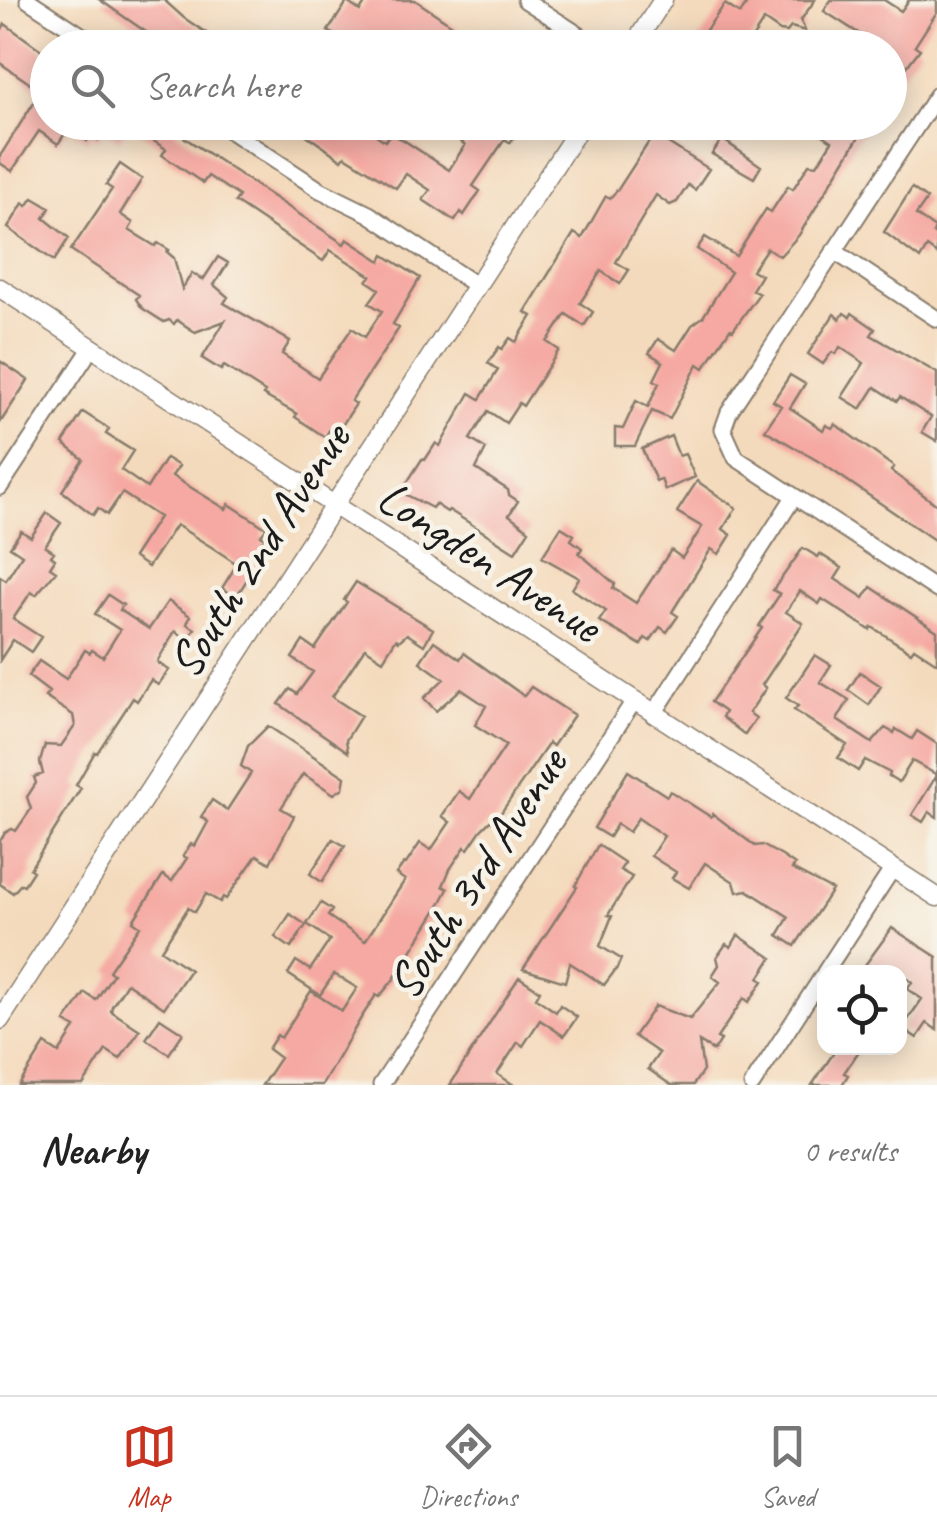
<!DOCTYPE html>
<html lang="en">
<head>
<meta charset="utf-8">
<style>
	body { margin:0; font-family:Caveat,sans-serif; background:#f6f6f6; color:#222 }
	.controls { position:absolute; right:30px; bottom:30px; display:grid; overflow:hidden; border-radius:20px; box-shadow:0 5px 25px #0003 }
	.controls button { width:90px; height:90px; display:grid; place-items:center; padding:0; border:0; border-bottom:2px solid #e0e0e0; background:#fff; color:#222; font:50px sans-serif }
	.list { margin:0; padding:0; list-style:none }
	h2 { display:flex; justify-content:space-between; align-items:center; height:130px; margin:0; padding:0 40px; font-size:42px }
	h2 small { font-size:32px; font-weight:400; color:#767676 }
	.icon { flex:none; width:55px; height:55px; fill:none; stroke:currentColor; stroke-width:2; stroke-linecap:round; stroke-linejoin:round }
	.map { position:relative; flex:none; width:937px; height:1085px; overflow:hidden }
	.search { position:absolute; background:#fff; box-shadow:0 5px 25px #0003; left:30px; right:30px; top:30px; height:110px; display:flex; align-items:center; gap:25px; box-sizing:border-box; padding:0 35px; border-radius:55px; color:#767676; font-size:38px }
	.sheet { height:310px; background:#fff }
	nav { display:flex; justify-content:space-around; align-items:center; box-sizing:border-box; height:140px; border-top:2px solid #e0e0e0; background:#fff; font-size:28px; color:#767676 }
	nav a { display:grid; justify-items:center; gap:5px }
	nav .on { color:#c8321e }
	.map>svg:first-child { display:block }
	.building { fill:#f5a9a2 }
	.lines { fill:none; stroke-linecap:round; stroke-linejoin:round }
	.minor-casing { stroke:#887b6c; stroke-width:19 }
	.tertiary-casing { stroke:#887b6c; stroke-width:21 }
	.minor { stroke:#fff; stroke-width:15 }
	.tertiary { stroke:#fff; stroke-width:18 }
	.labels { text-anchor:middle; stroke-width:9; stroke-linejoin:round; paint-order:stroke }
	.street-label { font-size:48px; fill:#1c1c1c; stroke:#f7f3e8 }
</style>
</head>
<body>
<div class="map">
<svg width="937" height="1085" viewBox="0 0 937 1085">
	<rect width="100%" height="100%" fill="#f7f3e8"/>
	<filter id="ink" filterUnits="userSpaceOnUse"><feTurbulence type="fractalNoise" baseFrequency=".01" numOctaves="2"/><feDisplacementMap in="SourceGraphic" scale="20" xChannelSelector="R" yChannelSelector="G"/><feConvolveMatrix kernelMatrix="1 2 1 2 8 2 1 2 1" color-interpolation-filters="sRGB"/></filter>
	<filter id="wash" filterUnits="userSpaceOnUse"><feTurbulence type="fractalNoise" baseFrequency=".0048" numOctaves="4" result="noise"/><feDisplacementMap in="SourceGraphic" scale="40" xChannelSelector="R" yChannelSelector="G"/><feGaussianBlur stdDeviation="2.25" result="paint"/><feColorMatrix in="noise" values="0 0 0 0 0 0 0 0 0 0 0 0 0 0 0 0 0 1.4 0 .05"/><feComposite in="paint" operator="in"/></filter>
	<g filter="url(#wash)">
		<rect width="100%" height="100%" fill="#f4dabc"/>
		<g id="blocks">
			<path class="building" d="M100,0H164L184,18L229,48H169Z
				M367,0H415L458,29L452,38L467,48H406L388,36L379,48H356L328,31L347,2L360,11Z
				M749,0H815L801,20L805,31L791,27L787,32L780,31L764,20L746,48H707L698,41L725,4L740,14Z
				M831,0H884L901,11L909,0H937V12L915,46L920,49L890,89V48H864L869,40L824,11Z
				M5,24L48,55V122H58L68,129L58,144L39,131L12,171L0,163V156L41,91L0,63V32Z
				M70,122H161L344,244L347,239L381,261L384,255L420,278L393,324L399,328L351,401L356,404L337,433L330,429L325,437L295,417L297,414L263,395L265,392L224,366L221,370L202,358L225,321L195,332L177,320L174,324L169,320L164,322L142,308L136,299L139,295L71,250L112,189L106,185L120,164L142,179L120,214L133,223L129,230L155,246L158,243L169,250L167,252L174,258L182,289L192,273L203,280L218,257L228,263L214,285L228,297L224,303L290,341L282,354L318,378L352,328L365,337L382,311L369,303L379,289L367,281L371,276L330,250L323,261L235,202L239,196L208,176L203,183L162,155L166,149L129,125L119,140L104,131L98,140L91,135L87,141L75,133L78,127Z
				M288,122H357L385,141L390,134L402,139L449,170L465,145L460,141L465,122H512L520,128L510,143L505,139L473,186L480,191L464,215L461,212L455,221L423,200L430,190L406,174L396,188L345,156L342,160Z
				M831,122H868L799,235L780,256L767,248L752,270L761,275L752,290L759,294L733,330L730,329L704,368L698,364L670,419L652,411L635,446H615V428L623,429L636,401L648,407L659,383L654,380L663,362L649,353L658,339L676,350L692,325L703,317L731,272L697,249L705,237L736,256L766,209L771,212L788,186L793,189L809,164L817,165L832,141L823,135Z
				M654,134L709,169L695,190L688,185L677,202L670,205L656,195L616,262L629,270L620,284L601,271L580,303L593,312L584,326L566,314L547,342L559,350L523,406L519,403L506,423L488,411L470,439L486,449L476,469L508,490L509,495L518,501L509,515L529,530L515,552L449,510L447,512L435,504L432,508L401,492L422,459L425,460L436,443L440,446L470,393L480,399L498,370L488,363L499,347L502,349L510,338L516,342L532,316L525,312L574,233L582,238L606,196L610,198L619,188Z
				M722,139L761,166L754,178L712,154Z
				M912,188L927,199L916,215L935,228L933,233L937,236V254L927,247L920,259L884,232Z
				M33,198L50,208L44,218L69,238L54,261L8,228L23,203L27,206Z
				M844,313L850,317L852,313L875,329L871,335L937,373V441L922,432L931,417L900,397L897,401L875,387L861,409L842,397L864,363L840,347L836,354L832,352L823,364L808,354L834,314L840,319Z
				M0,361L28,380L0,423Z
				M790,375L805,384L790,408L823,430L826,425L832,428L835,424L894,467L891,471L937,505V542L823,464L765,430L781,406L773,401Z
				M83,412L109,429L106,434L133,451L121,470L147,488L166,458L179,466L172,476L226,509L229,504L266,528L261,535L265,538L262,541L269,545L236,597L222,588L237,564L213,548L176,525L148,567L133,557L159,517L122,493L107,515L98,508L93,515L62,491L83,459L63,443Z
				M671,436L679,456L685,454L695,477L665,490L661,479L656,481L642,449Z
				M697,481L736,508L723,529L731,535L719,554L711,549L672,612L678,616L667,632L660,627L650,641L645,638L641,645L599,621L606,611L572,589L579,578L542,557L561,527L574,535L571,540L582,548L579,553L615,584L613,588L636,603L671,550L682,558L702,527L677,512Z
				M47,513L61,523L45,546L54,552L51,556L55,559L50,567L56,571L36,595L31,592L13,619L41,637L31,652L13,640L0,660V576L6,580L22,555L10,547L21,531L31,537Z
				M803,548L818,557L820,554L842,568L835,579L864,598L871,587L937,631V663L914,648L911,652L872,627L870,630L822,599L819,604L800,591L786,612L803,623L762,685L766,688L749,713L756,718L745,735L722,717L725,712L711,702L762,628L759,626L780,594L773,590Z
				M356,582L433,629L424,645L407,634L399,641L396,639L383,660L365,648L332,697L361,716L346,740L348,752L279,704L290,689L297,694L313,672L292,658L303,641L315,649L347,602L344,600Z
				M108,595L123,605L120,610L149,629L168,601L190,616L187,624L195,629L188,640L175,631L157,662L169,670L158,685L151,680L137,701L133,698L97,753L95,752L76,785L81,788L30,869L33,871L24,885L21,884L13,893L0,884V841L5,833L12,829L16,831L31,809L27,797L36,783L34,777L43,774L40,762L45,745L61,746L75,726L73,715L45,697L49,692L28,676L39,661L66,679L85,650L90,653L92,650L103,657L120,630L95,614Z
				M434,641L460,659L464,653L524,696L531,687L574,715L553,746L549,743L494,823L490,821L481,830L468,849L465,847L450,869L443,886L448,889L438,908L394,979L379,997L376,995L361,1018L322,1085H262L280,1058L268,1049L277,1035L281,1038L311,991L342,1011L357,988L334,974L320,995L288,974L296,961L310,970L330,940L307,924L321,903L332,910L328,916L365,941L405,880L396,874L404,863L406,864L420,843L431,850L450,822L442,816L459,791L470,799L506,745L475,725L486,706L461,689L436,711L424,698L444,679L420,662Z
				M815,655L831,665L820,682L849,700L837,720L872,743L885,728L894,733L896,729L912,739L917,731L937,744V817L929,812L923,822L912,815L937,775L912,761L899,782L889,776L890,773L865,760L858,771L838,758L847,745L794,710L798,706L786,698Z
				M860,672L881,686L869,705L848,690Z
				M268,726L345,777L343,788L334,794L303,774L281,808L294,816L270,863L257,855L226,899L223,897L220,902L206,894L195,912L188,908L161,950L190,970L164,1008L127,983L112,1006L111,1011L140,1030L120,1059L106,1050L83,1085H19L45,1044L59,1053L75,1028L65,1022L85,993L96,1000L113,974L109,971L140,926L133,921L163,875L172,881L187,858L183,856L191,844L195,846L208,822L201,817L212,800L227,810L251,773L241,766L248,746Z
				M628,771L667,796L670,791L711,817L713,814L755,846L762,845L782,856L795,865L792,869L832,890L795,946L778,935L789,917L747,890L737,892L734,882L705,863L689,888L672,878L676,872L651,856L664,836L638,818L629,832L617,824L609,837L594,828Z
				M333,839L345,846L322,882L310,874Z
				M598,845L625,863L620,870L632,877L608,915L612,916L600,946L621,959L617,968L604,985L570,963L565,982L523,969L577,887L575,886Z
				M290,914L306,925L291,948L275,937Z
				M892,928L937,957V1030L927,1023L917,1038L902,1028L922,999L907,989L912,982L886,965L881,972H860Z
				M738,935L772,958L759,978L763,981L749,1002L744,998L717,1038L721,1040L714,1051L699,1042L703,1071L693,1085H671L648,1069L659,1053L634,1036L655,1006L690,1019L720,982L712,976L719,965L717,957L726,944L731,947Z
				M519,977L540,991L536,998L556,1012L560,1005L577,1017L564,1036L540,1020L523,1046L518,1042L497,1074L514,1085H450Z
				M160,1018L183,1033L169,1054L146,1039Z
				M837,1048H861L844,1073L848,1075L842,1085H812Z"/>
		</g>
	</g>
	<g filter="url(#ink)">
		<use href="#blocks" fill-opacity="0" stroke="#887b6c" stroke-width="2.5"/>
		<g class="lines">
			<g class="minor-casing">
				<path id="minor" d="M28,0L101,48
					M525,0L599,48
					M937,95L729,412L723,429L736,458L937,590
					M217,122L320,190L369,214L477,286
					M834,251L937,319
					M0,487L92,347
					M653,715L794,497
					M825,972L893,868
					M381,1085L634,701
					M752,1085L824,974"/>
			</g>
			<g class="tertiary-casing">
				<path id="tertiary" d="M632,48L663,0
					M0,288L937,897
					M0,1020L583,122"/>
			</g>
			<use href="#minor" class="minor"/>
			<use href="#tertiary" class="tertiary"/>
		</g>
	</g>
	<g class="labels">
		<g class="street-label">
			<text transform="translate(258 550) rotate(-57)" y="17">South 2nd Avenue</text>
			<text transform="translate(490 560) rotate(33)" y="17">Longden Avenue</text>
			<text transform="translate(476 873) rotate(-57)" y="17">South 3rd Avenue</text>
		</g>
	</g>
</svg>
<div class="controls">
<button><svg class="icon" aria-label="locate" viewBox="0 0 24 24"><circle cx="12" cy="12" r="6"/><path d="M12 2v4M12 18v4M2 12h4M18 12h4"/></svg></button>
</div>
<div class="search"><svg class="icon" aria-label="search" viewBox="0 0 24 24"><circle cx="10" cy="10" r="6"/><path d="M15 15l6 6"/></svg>Search here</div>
</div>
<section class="sheet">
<h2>Nearby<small>0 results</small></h2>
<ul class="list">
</ul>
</section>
<nav>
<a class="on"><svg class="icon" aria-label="map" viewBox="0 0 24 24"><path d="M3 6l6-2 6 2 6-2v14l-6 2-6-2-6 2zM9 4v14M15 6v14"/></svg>Map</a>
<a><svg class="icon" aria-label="directions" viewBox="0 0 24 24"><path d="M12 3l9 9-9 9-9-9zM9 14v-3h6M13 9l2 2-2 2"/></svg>Directions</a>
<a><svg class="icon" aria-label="saved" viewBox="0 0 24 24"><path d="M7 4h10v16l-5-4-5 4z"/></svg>Saved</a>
</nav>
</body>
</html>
